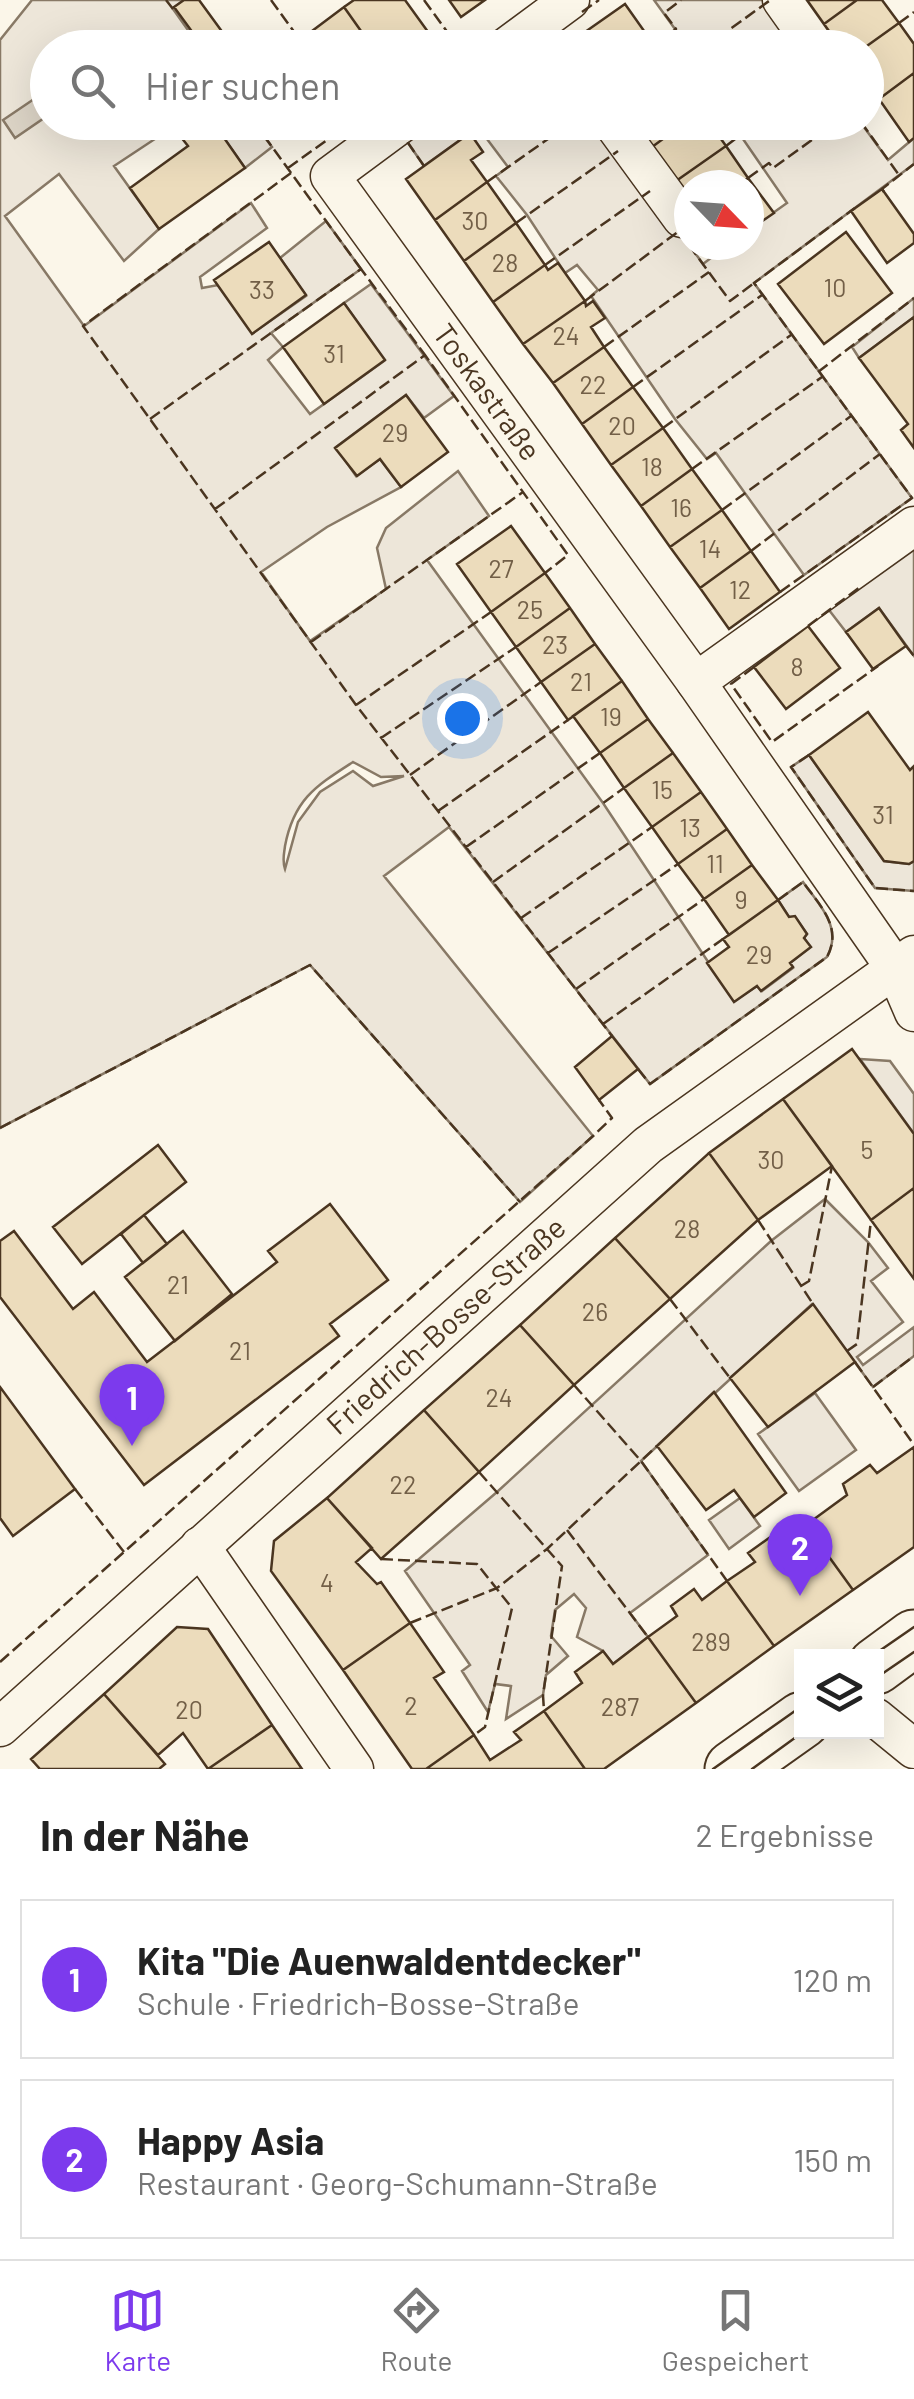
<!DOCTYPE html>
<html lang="de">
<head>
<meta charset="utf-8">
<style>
	body { margin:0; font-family:Barlow,sans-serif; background:#f6f6f6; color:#222 }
	.controls { position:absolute; right:30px; bottom:30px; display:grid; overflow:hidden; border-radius:0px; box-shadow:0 10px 40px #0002 }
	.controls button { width:90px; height:90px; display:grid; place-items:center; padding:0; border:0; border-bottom:2px solid #e0e0e0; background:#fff; color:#222; font:50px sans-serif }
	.compass { position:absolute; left:674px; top:170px; width:90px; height:90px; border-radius:50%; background:#fff; box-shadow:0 10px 40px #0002; rotate:115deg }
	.you { position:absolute; left:462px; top:718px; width:35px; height:35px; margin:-25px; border:8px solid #fff; border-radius:50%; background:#1a73e8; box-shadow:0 0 0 15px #1a73e833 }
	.badge { display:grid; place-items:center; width:65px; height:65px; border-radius:50%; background:#7c3aed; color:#fff; font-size:32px; font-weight:700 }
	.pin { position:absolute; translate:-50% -82px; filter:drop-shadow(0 2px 5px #0008) }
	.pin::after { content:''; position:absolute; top:52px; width:35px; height:30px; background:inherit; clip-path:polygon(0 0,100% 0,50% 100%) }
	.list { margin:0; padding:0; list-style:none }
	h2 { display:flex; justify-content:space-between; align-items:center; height:130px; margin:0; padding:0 40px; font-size:42px }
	h2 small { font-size:32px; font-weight:400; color:#767676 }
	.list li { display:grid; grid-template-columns:65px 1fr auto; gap:30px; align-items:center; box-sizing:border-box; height:160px; margin:0 20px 20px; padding:0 20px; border:2px solid #e0e0e0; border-radius:0px }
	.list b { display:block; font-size:38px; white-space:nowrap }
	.list p { margin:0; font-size:32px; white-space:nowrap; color:#767676 }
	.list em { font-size:32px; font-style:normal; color:#767676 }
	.icon { flex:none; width:55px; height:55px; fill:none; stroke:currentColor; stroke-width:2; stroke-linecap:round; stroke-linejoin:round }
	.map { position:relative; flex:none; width:914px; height:1769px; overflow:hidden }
	.search { position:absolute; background:#fff; box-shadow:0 10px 40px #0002; left:30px; right:30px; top:30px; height:110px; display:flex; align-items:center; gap:25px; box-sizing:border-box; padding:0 35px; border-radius:55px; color:#767676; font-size:38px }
	.sheet { height:490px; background:#fff }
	nav { display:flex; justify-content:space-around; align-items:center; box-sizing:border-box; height:140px; border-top:2px solid #e0e0e0; background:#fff; font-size:28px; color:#767676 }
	nav a { display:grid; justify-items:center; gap:5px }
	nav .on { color:#7c3aed }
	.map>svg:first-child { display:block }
	.green { fill:#ede6d9; stroke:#887966; stroke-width:2.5; fill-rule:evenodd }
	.water { fill:#dcd4c6; stroke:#887966; stroke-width:2.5 }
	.building { fill:#ecdcbc; stroke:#4a3520; stroke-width:2.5 }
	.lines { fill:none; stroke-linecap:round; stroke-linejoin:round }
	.minor-casing { stroke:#4a3520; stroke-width:41 }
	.secondary-casing { stroke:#4a3520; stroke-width:59 }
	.minor { stroke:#fbf6e9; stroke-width:38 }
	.secondary { stroke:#fbf6e9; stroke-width:55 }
	.tram { stroke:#4a3520; stroke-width:2.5 }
	.fence { stroke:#4a3520; stroke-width:2.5; stroke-dasharray:12 5; stroke-linecap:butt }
	.labels { text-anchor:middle; stroke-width:8; stroke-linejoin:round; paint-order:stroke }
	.number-label { font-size:25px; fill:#725f47 }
	.street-label { font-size:30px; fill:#4a3520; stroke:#fbf6e9 }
</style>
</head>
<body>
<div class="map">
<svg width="914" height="1769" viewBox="0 0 914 1769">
	<rect width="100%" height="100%" fill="#fbf6e9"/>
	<path class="green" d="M32,0H184L173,9L200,47L48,48V122L179,123L114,166L159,229L124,261L59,174L5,216L84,326L251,203L267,228L200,277L202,288L218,285L253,333L306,296L280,258L326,221L361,269L271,333L283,347L268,360L310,414L384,361L344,303L371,284L454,396L424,418L406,395L336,447L356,476L380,459L401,487L327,527L261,572L310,641L386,589L377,548L386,528L458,471L489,516L427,560L603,803L734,1001L757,986L762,991L793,968L790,963L810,947L804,938L807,934L795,917H789L778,900L803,882C820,906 843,927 827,957L650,1084L449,827L384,876L593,1136L520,1202L310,965L0,1128V40ZM353,762L381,777L404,776L373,786L353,771L320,792L298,822L285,869C282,860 284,855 285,846C294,799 316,786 353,762Z
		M654,0H773L807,47H688Z
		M213,123H254L272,147L245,168Z
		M429,123H601L703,264L728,245H749V230L787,203L732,123H861L888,160L914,138V164L754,283L912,498L804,575L716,453L707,459L675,419L591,296L598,290L577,265L565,273L527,215L496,176L508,167L478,127L424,166L406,140Z
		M914,298V317L859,358L852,347Z
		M914,547V656L879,608L846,632L829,610Z
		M809,755L884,861L909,864L914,861V891L875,888L791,767Z
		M860,1059L890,1061L914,1094V1134Z
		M825,1199L868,1242L888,1268L871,1281L903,1322L857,1357L863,1365L914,1327V1356L873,1387L812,1304L641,1461L708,1555L630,1613L648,1637L613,1664L603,1651L577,1637L586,1608L574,1594L555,1610L551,1636L568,1656L546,1675L543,1695L506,1719L511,1686L495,1684L488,1712L462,1671L470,1665L405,1571L497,1492L771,1241Z
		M815,1393L856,1450L799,1491L758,1434Z
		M740,1498L760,1526L729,1549L709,1520Z"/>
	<path class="water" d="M40,95L47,106V116L15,138L3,120Z"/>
	<path class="building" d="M184,0H199L234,48H204L174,7Z
		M354,0H405L431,36L416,48H373L344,7Z
		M449,0H485L461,17Z
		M807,0H857L824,24Z
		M857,0H882L899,23L864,48H841L824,24Z
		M625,4L654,45L581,48L575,39Z
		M344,7L373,48H306L300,40Z
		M899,23L914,44V73L879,99L866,82L864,48Z
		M914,73V138L909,142L879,99Z
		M179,122H213L245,168L159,229L130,188L188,146L173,127Z
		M635,122H686L652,147Z
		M686,122H709L726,146L676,181L652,147Z
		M470,133L483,152L471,160L487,182L435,220L406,179Z
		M726,146L748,178L738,185H689V199L676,181Z
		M748,178L774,213L749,230V185H738Z
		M487,182L516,223L464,261L435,220Z
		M882,189L914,234V243L887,263L851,211Z
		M516,223L545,265L493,302L464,261Z
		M846,232L892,293L824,344L778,284Z
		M269,242L306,295L252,334L214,280Z
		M558,263L585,301L523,344L493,302L545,265L548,270Z
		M585,301L586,306L593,301L605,318L591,327L604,347L553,383L523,344Z
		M344,303L385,360L324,404L283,347Z
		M914,317V448L901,430L908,424L859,358Z
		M604,347L633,387L582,424L553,383Z
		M633,387L663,428L611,465L582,424Z
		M406,395L448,452L401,487L380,459L357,476L335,448Z
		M663,428L692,469L641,506L611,465Z
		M692,469L722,510L670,547L641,506Z
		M722,510L751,551L700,588L670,547Z
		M511,526L545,573L491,612L457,564Z
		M751,551L780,592L729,629L700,588Z
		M545,573L570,608L516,647L491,612Z
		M570,608L595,644L541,682L516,647Z
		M879,608L906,646L873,669L846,632Z
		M808,626L840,668L786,709L754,667Z
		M595,644L622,681L568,720L541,682Z
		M622,681L648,719L600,753L573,716Z
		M868,712L910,770L914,766V861L909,864L884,861L809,755Z
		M648,719L673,753L624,788L600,753Z
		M673,753L701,792L652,827L624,788Z
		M701,792L727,829L678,864L652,827Z
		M727,829L752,865L704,899L678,864Z
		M752,865L778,900L729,935L704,899Z
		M778,900L789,917L795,916L807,934L804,938L811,947L790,963L793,967L761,991L757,986L734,1002L707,963L729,947L723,939Z
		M612,1036L638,1069L599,1100L575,1067Z
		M852,1049L914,1134V1188L871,1220L783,1099Z
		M783,1099L832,1166L758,1220L709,1153Z
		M158,1145L186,1182L82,1264L53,1227Z
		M709,1153L758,1220L670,1299L615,1238Z
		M914,1188V1279L871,1220Z
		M330,1204L388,1280L330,1324L339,1336L144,1485L0,1297V1241L14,1231L73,1309L94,1292L147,1362L277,1262L268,1251Z
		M144,1215L167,1244L143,1263L121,1234Z
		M183,1231L232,1294L175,1341L125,1277Z
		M615,1238L670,1299L574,1385L520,1325Z
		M813,1304L855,1362L768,1427L730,1378Z
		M520,1325L574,1385L479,1472L424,1410Z
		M0,1387L75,1489L13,1536L0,1518Z
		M714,1392L786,1493L754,1517L734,1490L706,1510L657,1446Z
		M424,1410L479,1472L381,1559L327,1498Z
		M914,1447V1547L853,1590L806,1525L847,1495L843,1484L870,1465L877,1473Z
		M327,1498L372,1548L356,1562L377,1584L381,1582L410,1623L343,1670L271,1571L274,1541Z
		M806,1525L853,1590L774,1646L727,1581L755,1562L748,1553L776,1533L782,1542Z
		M727,1581L774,1646L696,1703L648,1637L677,1616L671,1606L694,1589L702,1600Z
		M410,1623L444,1672L434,1678L474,1735L426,1769H412L343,1670Z
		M177,1627L208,1629L272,1725L208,1769L183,1733L158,1755L104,1694Z
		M648,1637L696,1703L604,1769H585L544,1711L582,1683L575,1672L603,1651L613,1664Z
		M104,1694L165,1764L159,1769H40L31,1759Z
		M544,1711L585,1769H426L474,1735L490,1760L521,1740L514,1732Z
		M272,1725L302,1769H208Z"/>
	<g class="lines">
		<g class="minor-casing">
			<g id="minor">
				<path d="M782,0L816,48"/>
				<path d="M505,48L570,0"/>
				<path id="s1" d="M403,122L330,176L696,682L895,968L914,1012"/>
				<path d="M612,122L682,218"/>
				<path d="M696,682L914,526"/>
				<path d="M200,1546L354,1769"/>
				<path d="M876,1718L914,1749"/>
				<path id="s2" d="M0,1727L648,1145L914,955"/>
			</g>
		</g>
		<g class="secondary-casing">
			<path id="secondary" d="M876,1666L914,1638
				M733,1769L802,1720"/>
		</g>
		<use href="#minor" class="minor"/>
		<use href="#secondary" class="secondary"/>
		<path class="tram" d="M872,1656L914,1627
			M876,1678L914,1652
			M713,1769L802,1706
			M752,1769L803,1732"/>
		<path class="fence" d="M166,0L173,9
			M271,0L300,40
			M424,0L459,48
			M582,12L599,0
			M899,23L914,12
			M431,36L440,48
			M654,45L676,29L664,13L681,0
			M704,48L769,1
			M866,108L879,99
			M254,122L361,269
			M861,122L899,175
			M726,146L757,122
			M424,166L406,140L429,122
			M288,168L352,122
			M291,173L83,326L356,705L612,1036
			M748,178L769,163L773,168L837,122
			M487,182L572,122
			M884,192L882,189L914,164
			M516,223L618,151
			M689,245L730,301L754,283
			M545,265L650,191
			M585,301L679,231
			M604,347L709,272
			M818,372L914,298
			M633,387L762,295
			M150,419L361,269L425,355
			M663,428L791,335
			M692,469L822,377
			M215,509L425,355L568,555L545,573
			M722,510L851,416
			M751,551L880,454
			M780,592L912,498L754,283L855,208
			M808,626L860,587
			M311,642L523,492
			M906,646L914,656
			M754,667L731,684L772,742L878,666
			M356,705L491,612
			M381,738L516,647
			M809,755L791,767L875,888L914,891
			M410,775L541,682
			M438,811L568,720
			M466,847L600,753
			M493,882L624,788
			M521,918L652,827
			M548,953L678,864
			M576,989L704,899
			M603,1024L723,939
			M638,1069L650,1084L827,957C843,927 820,906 803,882L778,900
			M0,1128L310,965L520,1202
			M758,1220L813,1304
			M801,1286L809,1281L832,1166
			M670,1299L730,1378
			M847,1351L857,1344L871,1220
			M855,1362L914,1445
			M574,1385L641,1461L727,1581
			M873,1387L914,1356
			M479,1472L562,1566L543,1695L544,1711
			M75,1489L124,1552
			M567,1530L648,1637
			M381,1559L477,1564L512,1608L485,1727L474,1735
			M410,1623L497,1588L547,1549L657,1446
			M0,1662L593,1136L612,1118L599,1100"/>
	</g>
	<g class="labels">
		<g class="number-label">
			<text x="475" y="230">30</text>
			<text x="505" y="272">28</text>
			<text x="835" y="297">10</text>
			<text x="262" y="299">33</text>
			<text x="566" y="345">24</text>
			<text x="334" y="363">31</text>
			<text x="593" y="394">22</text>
			<text x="622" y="435">20</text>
			<text x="395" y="442">29</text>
			<text x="652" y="476">18</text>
			<text x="681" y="517">16</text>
			<text x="710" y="558">14</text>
			<text x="501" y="578">27</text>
			<text x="740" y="599">12</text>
			<text x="530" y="619">25</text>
			<text x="555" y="654">23</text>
			<text x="797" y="676">8</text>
			<text x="581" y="691">21</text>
			<text x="611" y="726">19</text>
			<text x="662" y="799">15</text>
			<text x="883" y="824">31</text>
			<text x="690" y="837">13</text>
			<text x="715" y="873">11</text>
			<text x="741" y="909">9</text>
			<text x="759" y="964">29</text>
			<text x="867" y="1159">5</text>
			<text x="771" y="1169">30</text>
			<text x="687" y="1238">28</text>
			<text x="178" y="1294">21</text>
			<text x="595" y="1321">26</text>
			<text x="240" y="1360">21</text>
			<text x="499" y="1407">24</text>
			<text x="403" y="1494">22</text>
			<text x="327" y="1592">4</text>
			<text x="711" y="1651">289</text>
			<text x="411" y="1715">2</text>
			<text x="620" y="1716">287</text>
			<text x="189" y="1719">20</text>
		</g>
		<g class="street-label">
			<text dy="10" stroke="none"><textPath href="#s1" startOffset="358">Toskastraße</textPath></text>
			<text dy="10" stroke="none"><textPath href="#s2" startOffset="600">Friedrich-Bosse-Straße</textPath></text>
		</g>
	</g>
</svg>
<div class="controls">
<button><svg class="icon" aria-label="layers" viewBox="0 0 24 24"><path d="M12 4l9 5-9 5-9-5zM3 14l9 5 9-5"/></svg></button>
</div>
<svg class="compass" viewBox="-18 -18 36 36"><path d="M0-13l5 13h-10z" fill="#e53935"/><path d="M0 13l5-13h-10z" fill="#767676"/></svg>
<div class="you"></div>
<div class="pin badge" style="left:132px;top:1446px">1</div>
<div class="pin badge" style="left:800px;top:1596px">2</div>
<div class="search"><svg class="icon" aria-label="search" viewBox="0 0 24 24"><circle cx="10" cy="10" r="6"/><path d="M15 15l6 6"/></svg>Hier suchen</div>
</div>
<section class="sheet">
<h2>In der Nähe<small>2 Ergebnisse</small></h2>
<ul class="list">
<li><span class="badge">1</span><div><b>Kita &quot;Die Auenwaldentdecker&quot;</b><p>Schule · Friedrich-Bosse-Straße</p></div><em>120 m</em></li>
<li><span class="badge">2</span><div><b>Happy Asia</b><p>Restaurant · Georg-Schumann-Straße</p></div><em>150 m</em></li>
</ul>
</section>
<nav>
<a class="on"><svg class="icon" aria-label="map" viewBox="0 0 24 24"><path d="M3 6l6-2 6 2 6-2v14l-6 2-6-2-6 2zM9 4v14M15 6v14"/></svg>Karte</a>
<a><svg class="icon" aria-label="directions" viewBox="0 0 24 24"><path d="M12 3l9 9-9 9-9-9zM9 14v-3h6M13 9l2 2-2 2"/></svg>Route</a>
<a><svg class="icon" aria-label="saved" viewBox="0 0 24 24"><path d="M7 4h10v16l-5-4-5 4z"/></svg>Gespeichert</a>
</nav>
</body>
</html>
